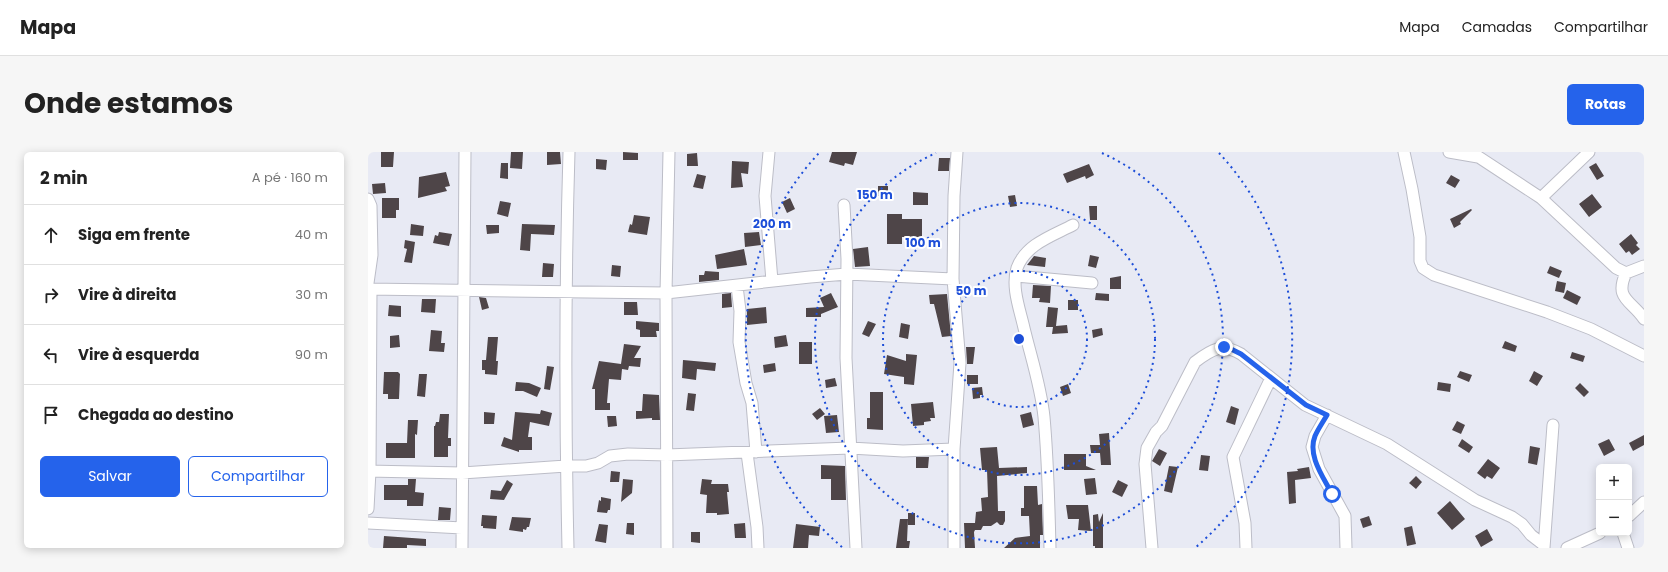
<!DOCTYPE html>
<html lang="pt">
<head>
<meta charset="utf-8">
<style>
	body { margin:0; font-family:Poppins,sans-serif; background:#f6f6f6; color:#222 }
	.controls { position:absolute; right:12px; bottom:12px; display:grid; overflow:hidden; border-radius:6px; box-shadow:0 2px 10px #0003 }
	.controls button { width:36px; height:36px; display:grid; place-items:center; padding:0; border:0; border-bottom:1px solid #e0e0e0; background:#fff; color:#222; font:20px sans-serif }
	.stop { position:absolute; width:12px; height:12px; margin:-9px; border:3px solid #2563eb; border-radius:50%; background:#fff }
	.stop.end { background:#2563eb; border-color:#fff; box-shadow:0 1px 4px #0008 }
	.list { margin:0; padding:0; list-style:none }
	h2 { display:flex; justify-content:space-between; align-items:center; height:52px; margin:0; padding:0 16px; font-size:17px }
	h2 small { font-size:13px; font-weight:400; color:#767676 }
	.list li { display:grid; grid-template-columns:26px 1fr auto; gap:12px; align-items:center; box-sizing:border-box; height:60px; padding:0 16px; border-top:1px solid #e0e0e0 }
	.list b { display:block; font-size:15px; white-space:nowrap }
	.list em { font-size:13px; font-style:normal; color:#767676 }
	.actions { display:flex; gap:8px; padding:12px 16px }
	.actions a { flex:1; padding:9px 0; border:1px solid #2563eb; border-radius:6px; text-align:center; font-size:14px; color:#2563eb }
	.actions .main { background:#2563eb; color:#fff }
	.icon { flex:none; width:22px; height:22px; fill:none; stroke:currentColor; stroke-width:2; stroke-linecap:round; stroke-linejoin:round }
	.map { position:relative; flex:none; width:1276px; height:396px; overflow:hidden; border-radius:6px }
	header { display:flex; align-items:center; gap:24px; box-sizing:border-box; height:56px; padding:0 20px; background:#fff; border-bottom:1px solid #e0e0e0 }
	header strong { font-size:19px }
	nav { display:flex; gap:22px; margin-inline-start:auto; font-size:14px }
	.intro { display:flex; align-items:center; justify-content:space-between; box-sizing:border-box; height:96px; padding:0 24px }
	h1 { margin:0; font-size:28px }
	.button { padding:10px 18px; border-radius:6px; background:#2563eb; color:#fff; font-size:14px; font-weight:700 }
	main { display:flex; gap:24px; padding:0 24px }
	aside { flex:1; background:#fff; border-radius:6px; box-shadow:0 2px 10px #0003 }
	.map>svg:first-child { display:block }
	.building { fill:#4e4548 }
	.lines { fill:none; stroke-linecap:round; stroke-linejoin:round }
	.minor-casing { stroke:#bcbdc7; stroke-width:13 }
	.minor { stroke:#fff; stroke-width:11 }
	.route { stroke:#2563eb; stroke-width:5 }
	.ring { fill:none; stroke:#1d4ed8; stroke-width:2; stroke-dasharray:2 4 }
	.centre { fill:#1d4ed8; stroke:#fff; stroke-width:2 }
	.ring-label { font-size:12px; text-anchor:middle; font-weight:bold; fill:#1d4ed8; stroke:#fff; stroke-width:4; stroke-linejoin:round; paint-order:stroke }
</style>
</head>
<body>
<header>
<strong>Mapa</strong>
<nav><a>Mapa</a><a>Camadas</a><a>Compartilhar</a></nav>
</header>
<div class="intro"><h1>Onde estamos</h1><a class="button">Rotas</a></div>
<main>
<aside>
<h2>2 min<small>A pé · 160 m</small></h2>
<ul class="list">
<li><svg class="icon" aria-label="ahead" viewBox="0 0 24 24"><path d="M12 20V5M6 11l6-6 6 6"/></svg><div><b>Siga em frente</b></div><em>40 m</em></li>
<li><svg class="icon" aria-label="right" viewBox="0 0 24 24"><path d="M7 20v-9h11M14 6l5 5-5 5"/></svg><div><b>Vire à direita</b></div><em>30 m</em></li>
<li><svg class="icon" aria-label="left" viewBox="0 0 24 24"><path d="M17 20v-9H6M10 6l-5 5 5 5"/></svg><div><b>Vire à esquerda</b></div><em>90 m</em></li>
<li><svg class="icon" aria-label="arrive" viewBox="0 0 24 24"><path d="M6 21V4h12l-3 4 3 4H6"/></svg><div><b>Chegada ao destino</b></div></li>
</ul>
<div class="actions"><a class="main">Salvar</a><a>Compartilhar</a></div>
</aside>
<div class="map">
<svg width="1276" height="396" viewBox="0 0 1276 396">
	<rect width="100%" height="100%" fill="#e8eaf4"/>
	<path class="building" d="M13,0H26L25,15H13Z
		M143,0H155L154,17L142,16Z
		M179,0H192L193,12L179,13Z
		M255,0L270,1V8H255Z
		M464,0H489L485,13L477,11L476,14L461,10Z
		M329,1L330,14H319V2Z
		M571,6H582L581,19H570Z
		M228,7L239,8L238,18L228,17Z
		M364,9L381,10L380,22L373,21L375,35L363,36Z
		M133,11H140V27L132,26Z
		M1228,11L1236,24L1229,28L1221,15Z
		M721,12L726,23L718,27L717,24L699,31L695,22Z
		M78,20L82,34L77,35L79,39L50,46L51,25Z
		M329,22L338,24L335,37L325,35Z
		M1083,23L1092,28L1087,36L1078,31Z
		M17,31L18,41L5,42L4,32Z
		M510,34H520V44H510Z
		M545,40L560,41V53H545Z
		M1224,42L1234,55L1221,65L1211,52Z
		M647,43L649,54L642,55L640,44Z
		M14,46H31V58H28V66H14Z
		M422,46L427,57L419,61L414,50Z
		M132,49L143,51L140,65L129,62Z
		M721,54H729V68H722Z
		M1103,57L1104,58L1092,70L1093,72L1086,76L1082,67Z
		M519,62H534V67H554V85H534V92H519Z
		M266,63L282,65L279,83L260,80L262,72L264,73Z
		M43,72L56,74L55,84L42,83Z
		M154,72L187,73L186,83L163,82L162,99L152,98Z
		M118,73H131V81L119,82Z
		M71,80L84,82L81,94L65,91L67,83L70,84Z
		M391,80L393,93L377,95L376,81Z
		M1263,82L1270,91L1268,93L1272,97L1264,103L1261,99L1258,101L1251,92Z
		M37,88L47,90L44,111L36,110L39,97L36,96Z
		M500,95L502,114L487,115L485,97Z
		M376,97L379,113L349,117L347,103Z
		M722,103L731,105L728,116L720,114Z
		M666,104L678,106L677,115L659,113Z
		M175,111L186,112L185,125H174Z
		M244,113L253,114L252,125L243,124Z
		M1182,114L1194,119L1191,126L1179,121Z
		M337,119L351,120V128L331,130V123H336Z
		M753,124V137H742V126Z
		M1189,129L1198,131L1196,141L1187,139Z
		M665,133L683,134L682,151L671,150L672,146H664Z
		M1199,138L1213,145L1209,153L1195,146Z
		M363,141L364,155L354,156V142Z
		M463,141L470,155L453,162V165H438V156L456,155L452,146Z
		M728,141L741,142V149L727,148Z
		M579,142L583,184L574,185L566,152H562L561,143Z
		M111,145L118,146L121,156L114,158Z
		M54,147H68L67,161L53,160Z
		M700,148H710V158H700Z
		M256,150H269L270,163H256Z
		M21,153L33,154V165L20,164Z
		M398,155L399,171L379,173V157Z
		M680,155L690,156L688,174L699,173L700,181L684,182L685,175H678Z
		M268,169L291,171V179H288L289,185H272V178L268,177Z
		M500,169L508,172L501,185L494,182Z
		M533,171L542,173L540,187L531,185Z
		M734,176L735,183L725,186L724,178Z
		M63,178L74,179L73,191H77L76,200L61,199Z
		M31,183L32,195L22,196V184Z
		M418,183L420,194L407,196L406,185Z
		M120,185H130L128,209H130L129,223L117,222V218H114V208H118Z
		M1137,189L1149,194L1147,200L1134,196Z
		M431,190H444V212H431Z
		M256,192L273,194L266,206H273L272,215L261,214L260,218L254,217L253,228L241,227L239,251H242V258H227V237H224L231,209L253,212Z
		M598,195H607L605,212H599Z
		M1204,200L1217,204L1215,210L1202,206Z
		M538,202L549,203L546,233L536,232V225L516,222L519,203L538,209Z
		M315,208L348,211L347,219L329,217L328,228L314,226Z
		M407,211L408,219L396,221L395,213Z
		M179,214L186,215L182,238L176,237Z
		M1092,219L1104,223L1101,230L1089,225Z
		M1166,219L1175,224L1169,234L1161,229Z
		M16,220H30L32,222L31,247H20V242H15Z
		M51,222H59L57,245L49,244Z
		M599,223H610V232H599Z
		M467,226L469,234L458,236L457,228Z
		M148,230L161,231L173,236L169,245L155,239H147Z
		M1070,230L1083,232L1082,240L1069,238Z
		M1212,231L1221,240L1216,245L1207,236Z
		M700,232L703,241L695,244L692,235Z
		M614,235L615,243H612V246L605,247L604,236Z
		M502,240H515V278L499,277V266H502Z
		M320,241L328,242L326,259L318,258Z
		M275,242L291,243L292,268H284V266L268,267V259H274Z
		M565,250L567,266H562L563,269L556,270V273L545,274L543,252Z
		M863,254L871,257L867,273L858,270Z
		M452,256L457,262L449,268L444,262Z
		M173,258L184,261L181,274L162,270L160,285H164V298H151V300L133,294L136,285L144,288L147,260L172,262Z
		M116,260L127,261L126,272H116Z
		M663,260L666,273L655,276L652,263Z
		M72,262H81L80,286H83V294H80V305H66V274H67L68,270H71Z
		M469,263L471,280L458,281L456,264Z
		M239,264H248L249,274L240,275Z
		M40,268H50L49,283L47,282V306H18V291H39Z
		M1089,269L1097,273L1093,282L1084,278Z
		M741,281L743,313H733L732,301H723L722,293H732L731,282Z
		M1276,283V293L1265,299L1261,291Z
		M1094,287L1105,295L1101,301L1090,294Z
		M1241,287L1247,298L1236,304L1230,292Z
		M1162,294L1172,296L1169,313L1160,311Z
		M629,295L631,316L659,315V321L629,324L630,359H637V369L635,373H632L629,370L623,374H615L613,378H607L606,380L607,396H597L596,371H607L608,360L614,359L613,346L620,345L619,318H614L612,296Z
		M791,297L799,301L792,314L784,309Z
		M696,302H718V314L728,318H696Z
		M833,303L842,304L840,319L831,318Z
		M548,305H561L560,316H548Z
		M1120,307L1132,316L1124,327L1119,324L1117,327L1109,321Z
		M453,313L477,314L478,348H463V327H453Z
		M801,314L810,315L804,341L796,339Z
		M941,315L943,326L927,328L928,351L921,352L919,320L930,319L929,317Z
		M243,319L252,320L251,330H242Z
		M1048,324L1054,330L1048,337L1041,331Z
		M727,326L729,342L718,343L716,327Z
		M40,327H48L47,340L56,341L55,354H39V348H16V333H40Z
		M255,327L265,328L264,341L253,350Z
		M334,327L344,328L343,332H360L361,340H359L361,362L349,363V361H338L339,343L332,342Z
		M139,328L145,332L136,348L122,347L123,338L133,339Z
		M750,328L760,333L754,345L744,340Z
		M656,334H669L670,353L674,352L675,383H672V396H636L647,386L662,384L661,364H653V356H656Z
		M233,345L243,347L242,358H240L239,361L229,360L231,348L233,349Z
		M1082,349L1097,367L1084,378L1069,361Z
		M698,353H720L723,379L710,378L711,367H700Z
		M71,355L83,356L82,368H70Z
		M540,361H547V373H540Z
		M735,361V396H727V394H725V363L730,362L731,370Z
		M114,363L129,364L128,377L115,376V374H113Z
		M1001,364L1004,373L995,376L992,367Z
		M144,365L163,366L161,375H159L158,378L155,377V380L141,378Z
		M532,367H540L539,389H542L541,396H528Z
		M259,371H266V383L258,382Z
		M377,371L378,386H367L366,372Z
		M231,372L240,373L238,391L227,389Z
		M428,372L452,375L451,384L441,383L440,396H425Z
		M1044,374L1048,392L1039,394L1036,376Z
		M1119,377L1125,388L1113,395L1107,384Z
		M323,380H332V391L323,390Z
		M16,384L58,387V394L39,393V396H15Z"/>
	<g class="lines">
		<g class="minor-casing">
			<path id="minor" d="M401,0L397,44L404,129
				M1036,0L1044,37L1052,85V109L1055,116L1066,123L1179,160L1223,177L1276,204
				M1081,0L1110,5
				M1103,0L1173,46L1248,116L1258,121L1276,114
				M1173,46L1221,0
				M0,47L3,54L4,103L0,131
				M476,53L479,107L478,206L488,396
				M1258,121C1246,147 1263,148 1276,167
				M648,124L724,131
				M369,134L372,159L371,190L378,231L384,251L388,300
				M0,137L298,141L442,125L479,122L585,127
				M959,263L947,284L944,295L951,317L977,364L978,396
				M379,301L389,375L390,396
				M0,319L94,321L198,314H218L230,311L242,304L260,302L299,303L482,296L535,299L586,297
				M0,357L2,319L3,137
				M1261,364L1276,350
				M0,371L94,376
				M1255,381L1260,396
				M94,396L97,0
				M200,396C197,264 197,132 201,0
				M299,396L298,141L301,0
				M586,396V297L592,211L585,127L586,44L589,0
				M682,396C681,352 680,309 676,265C673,235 663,205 656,176C652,158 643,135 649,116C658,92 684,84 705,73
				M784,396L777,312L779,296L788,280L794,274L827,210C844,197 854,191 873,202L937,253L1019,292L1107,348L1144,365L1154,372L1163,383L1176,393
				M878,396L877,371L865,305L903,226
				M1176,396L1185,273
				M1199,396L1232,381"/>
		</g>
		<use href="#minor" class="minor"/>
	</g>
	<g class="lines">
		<path class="route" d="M856,195L863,197L873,202L938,253L959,263C955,270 950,277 947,284C939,304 956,326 964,342"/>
	</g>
	<g class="ring">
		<circle cx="651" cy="187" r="68"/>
		<circle cx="651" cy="187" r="136"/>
		<path d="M734 1A204 204 0 1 1 568 1"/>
		<path d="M474 395A273 273 0 0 1 451 1M851 1A273 273 0 0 1 828 395"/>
	</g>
	<circle cx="651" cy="187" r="6" class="centre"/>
	<g class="ring-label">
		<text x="507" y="47">150 m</text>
		<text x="404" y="76">200 m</text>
		<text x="555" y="95">100 m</text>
		<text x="603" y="143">50 m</text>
	</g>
</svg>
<div class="controls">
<button>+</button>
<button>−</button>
</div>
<div class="stop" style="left:964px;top:342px"></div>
<div class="stop end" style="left:856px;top:195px"></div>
</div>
</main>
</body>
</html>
